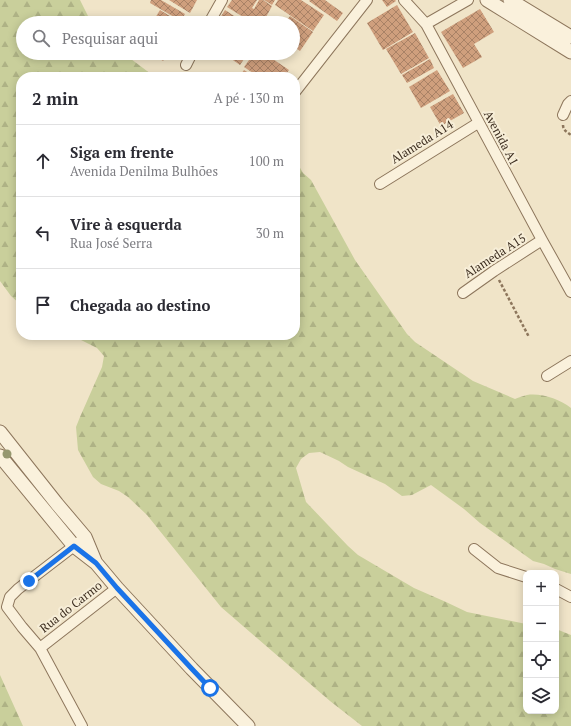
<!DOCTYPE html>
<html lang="pt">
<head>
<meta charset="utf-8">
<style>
	body { margin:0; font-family:"PT Serif",serif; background:#f2f2f3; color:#2b2b33 }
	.controls { position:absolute; right:12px; bottom:12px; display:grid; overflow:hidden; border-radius:8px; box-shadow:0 2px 10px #0003 }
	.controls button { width:36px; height:36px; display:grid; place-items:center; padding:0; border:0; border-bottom:1px solid #e1e1e2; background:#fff; color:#2b2b33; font:20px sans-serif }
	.stop { position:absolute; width:12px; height:12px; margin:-9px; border:3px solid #1a73e8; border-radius:50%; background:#fff }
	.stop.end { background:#1a73e8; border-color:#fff; box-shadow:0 1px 4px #0008 }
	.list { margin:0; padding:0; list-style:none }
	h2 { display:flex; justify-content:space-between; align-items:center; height:52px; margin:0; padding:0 16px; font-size:17px }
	h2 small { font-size:13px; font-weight:400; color:#7c7c81 }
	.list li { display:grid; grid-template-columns:26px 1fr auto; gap:12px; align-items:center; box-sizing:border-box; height:72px; padding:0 16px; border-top:1px solid #e1e1e2 }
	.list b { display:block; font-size:15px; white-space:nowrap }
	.list p { margin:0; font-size:13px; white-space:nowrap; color:#7c7c81 }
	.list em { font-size:13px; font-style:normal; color:#7c7c81 }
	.icon { flex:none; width:22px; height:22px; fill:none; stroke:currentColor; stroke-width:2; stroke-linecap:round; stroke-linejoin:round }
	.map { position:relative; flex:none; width:571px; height:726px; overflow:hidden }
	.search { position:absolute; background:#fff; box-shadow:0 2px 10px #0003; left:16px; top:16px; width:284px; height:44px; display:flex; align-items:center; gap:10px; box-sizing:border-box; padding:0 14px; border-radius:22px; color:#7c7c81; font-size:15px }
	.panel { position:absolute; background:#fff; box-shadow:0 2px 10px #0003; left:16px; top:72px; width:284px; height:268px; border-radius:16px }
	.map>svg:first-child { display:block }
	.forest { fill:url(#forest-firs) }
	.building { fill:url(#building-cross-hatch) }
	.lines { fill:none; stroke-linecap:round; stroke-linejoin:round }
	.minor-casing { stroke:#8d765c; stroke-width:12 }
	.tertiary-casing { stroke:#8d765c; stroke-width:15 }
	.path { stroke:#8d765c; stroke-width:2.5; stroke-dasharray:3 2; stroke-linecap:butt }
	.minor { stroke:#faf1dc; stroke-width:10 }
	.tertiary { stroke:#faf1dc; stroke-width:13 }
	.tree { fill:#96986f }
	.route { stroke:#1a73e8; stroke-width:5 }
	.labels { text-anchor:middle; stroke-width:4; stroke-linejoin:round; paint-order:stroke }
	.street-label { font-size:12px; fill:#3d2e20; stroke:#f7eed8 }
</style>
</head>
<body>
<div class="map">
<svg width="571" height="726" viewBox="0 0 571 726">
	<defs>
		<pattern id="forest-firs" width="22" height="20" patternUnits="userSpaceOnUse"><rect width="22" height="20" fill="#c9cf9b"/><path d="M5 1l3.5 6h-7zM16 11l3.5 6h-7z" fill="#aeb285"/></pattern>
		<pattern id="building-cross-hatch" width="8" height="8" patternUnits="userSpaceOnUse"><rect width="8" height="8" fill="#cf9f7d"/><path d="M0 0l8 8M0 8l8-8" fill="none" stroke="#a98266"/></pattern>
	</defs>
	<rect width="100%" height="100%" fill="#f0e4c8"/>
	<path class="forest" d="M0,0H80L89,18L92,23H23V53H123L151,74L154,77H21V305L11,296L0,281Z
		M295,159L303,173L311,180L355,260L407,334L415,342L473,381L515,399C518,398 522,396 527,395C542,393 559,399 571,408V574L555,569L544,564L533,561L480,523L464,509L431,485L412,495L402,496L385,484L348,467L339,461L320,452L309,453L301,459L296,468L306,502L348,546L358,555L414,588L446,602L467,612L526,624V711H556V629L571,635V726H362L330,701L221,607L147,515L128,497L119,491L101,484L93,477L78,450L76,427L80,417L102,367L104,356L97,348L71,335H295Z
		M0,675L23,726H0Z"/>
	<path class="building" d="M151,0H161L185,14L181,21L150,3Z
		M169,0H197L190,13Z
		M232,0H257L252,8L254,9L259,0H263L272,6L266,17L269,19L266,23H253L227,7Z
		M264,0H275L272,5Z
		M278,0H301L324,15L313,31L275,5Z
		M310,0H325L343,13L337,21L309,1Z
		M382,0H395L396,1L387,7Z
		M397,5L413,32L383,50L367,23Z
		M480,9L494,32L474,44L482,57L463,68L441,32Z
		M160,10L181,23H152Z
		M225,10L245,23H217Z
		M290,16L313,32L300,51L293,46V23H285Z
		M415,33L429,58L401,74L386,49Z
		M151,53H168L163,61Z
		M233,53H248L240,65L230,58Z
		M254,53H264L289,70L284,77H259L244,67Z
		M430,59L434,68L407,83L402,75Z
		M244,70L255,77H239Z
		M437,70L450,91L421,108L409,87Z
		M453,94L464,113L441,126L430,107Z"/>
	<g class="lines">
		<g class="minor-casing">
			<path id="minor" d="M404,0L426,24L542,240L571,292
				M209,23L222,0
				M426,24L468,0
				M186,65L192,53
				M295,92L367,0
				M563,115L568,104L571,101
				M380,184L478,123
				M463,293L494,271L542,240
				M547,376L571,361
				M474,549L498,568L526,577
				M556,589L571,597
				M40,648L117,588
				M82,726L40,648L22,627L7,607L10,597L18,589L74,546L85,537"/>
		</g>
		<g class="tertiary-casing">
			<path id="tertiary" d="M487,0L571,52
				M510,0L571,37
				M0,432L57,504L85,537L95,561
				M0,456L74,546L96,563L117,588L192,669L248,726"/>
		</g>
		<path class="path" d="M563,125C563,130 567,132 571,135
			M499,280L529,337"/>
		<use href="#minor" class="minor"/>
		<use href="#tertiary" class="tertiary"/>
	</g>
	<circle class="tree" cx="7" cy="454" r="4.5"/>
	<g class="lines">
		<path class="route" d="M29,581L74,546L96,563L117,588L192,669L210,688"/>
	</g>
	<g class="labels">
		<g class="street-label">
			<text transform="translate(501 138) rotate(62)" y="4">Avenida A1</text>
			<text transform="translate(422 142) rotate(-32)" y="4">Alameda A14</text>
			<text transform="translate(495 256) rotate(-33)" y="4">Alameda A15</text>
			<text transform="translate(71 607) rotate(-38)" y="4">Rua do Carmo</text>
		</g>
	</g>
</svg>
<div class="controls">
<button>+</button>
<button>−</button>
<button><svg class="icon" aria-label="locate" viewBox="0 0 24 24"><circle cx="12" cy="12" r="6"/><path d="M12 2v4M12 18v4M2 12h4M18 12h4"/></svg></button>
<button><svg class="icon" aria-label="layers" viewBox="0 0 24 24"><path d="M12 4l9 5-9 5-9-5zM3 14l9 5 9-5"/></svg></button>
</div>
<div class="stop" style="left:210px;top:688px"></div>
<div class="stop end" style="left:29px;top:581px"></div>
<div class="search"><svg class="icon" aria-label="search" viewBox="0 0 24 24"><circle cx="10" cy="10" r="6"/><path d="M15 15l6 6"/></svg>Pesquisar aqui</div>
<section class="panel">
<h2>2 min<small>A pé · 130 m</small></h2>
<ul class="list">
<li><svg class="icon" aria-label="ahead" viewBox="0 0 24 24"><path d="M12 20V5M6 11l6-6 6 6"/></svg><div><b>Siga em frente</b><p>Avenida Denilma Bulhões</p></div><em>100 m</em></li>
<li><svg class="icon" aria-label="left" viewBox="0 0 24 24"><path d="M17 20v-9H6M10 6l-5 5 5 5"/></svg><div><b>Vire à esquerda</b><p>Rua José Serra</p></div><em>30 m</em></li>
<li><svg class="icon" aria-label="arrive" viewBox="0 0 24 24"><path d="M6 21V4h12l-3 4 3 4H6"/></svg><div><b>Chegada ao destino</b></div></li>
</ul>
</section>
</div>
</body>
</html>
